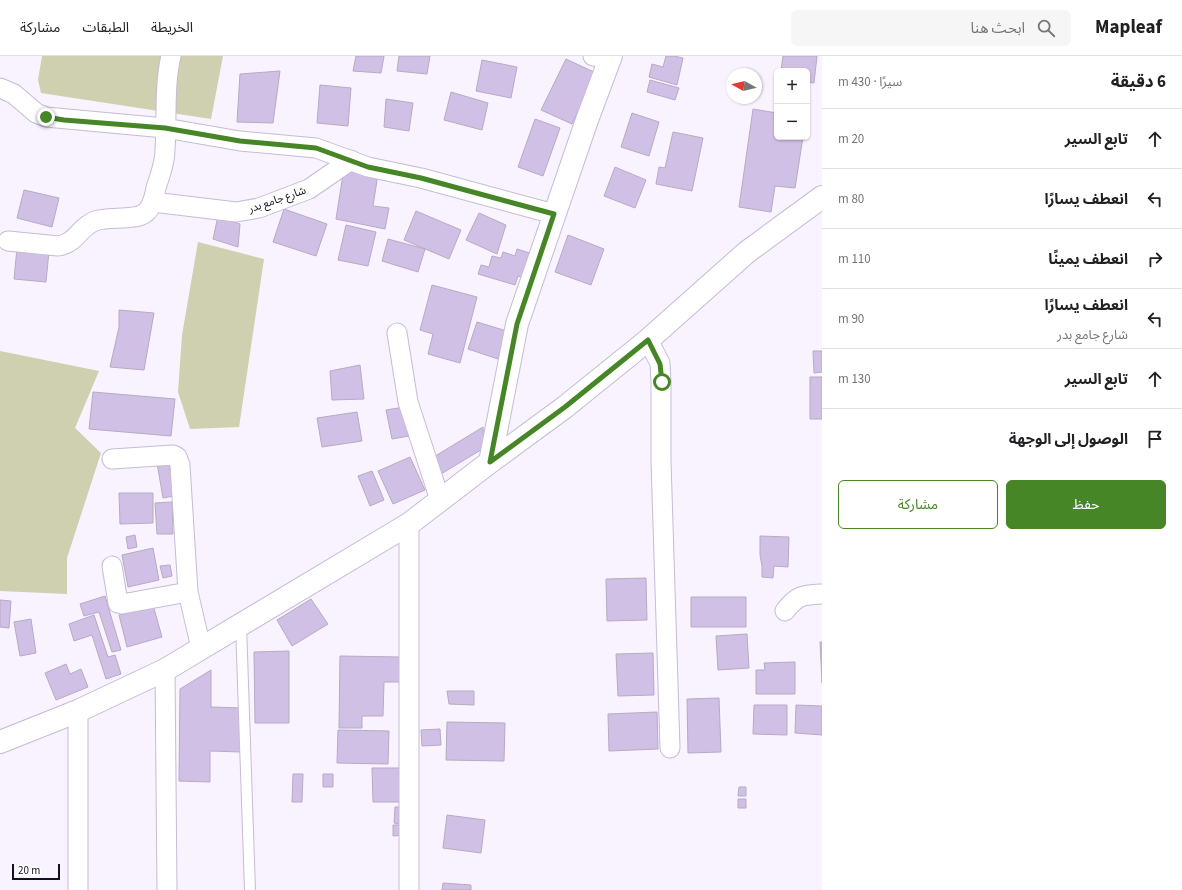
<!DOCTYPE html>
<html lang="ar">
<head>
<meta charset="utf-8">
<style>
	body { margin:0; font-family:"Source Sans 3","Noto Sans Arabic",sans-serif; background:#f6f6f6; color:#202124; direction:rtl }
	.controls { position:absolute; right:12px; top:12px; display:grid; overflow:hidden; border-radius:6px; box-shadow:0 1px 3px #0004 }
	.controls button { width:36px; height:36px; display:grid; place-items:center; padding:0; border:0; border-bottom:1px solid #e0e0e0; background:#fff; color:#202124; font:20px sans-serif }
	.compass { position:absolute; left:726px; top:12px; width:36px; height:36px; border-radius:50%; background:#fff; box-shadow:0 1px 3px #0004; rotate:278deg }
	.scale { position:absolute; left:12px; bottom:10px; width:48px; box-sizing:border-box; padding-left:4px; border:2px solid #141019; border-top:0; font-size:11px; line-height:14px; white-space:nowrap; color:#141019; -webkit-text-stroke:3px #fff; paint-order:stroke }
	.stop { position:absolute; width:12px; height:12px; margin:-9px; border:3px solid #468626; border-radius:50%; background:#fff }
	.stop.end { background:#468626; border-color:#fff; box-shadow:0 1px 4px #0008 }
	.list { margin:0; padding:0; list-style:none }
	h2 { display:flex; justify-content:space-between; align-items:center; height:52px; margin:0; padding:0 16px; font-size:17px }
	h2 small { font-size:13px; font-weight:400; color:#757577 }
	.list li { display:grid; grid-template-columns:26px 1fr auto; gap:12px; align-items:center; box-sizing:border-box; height:60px; padding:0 16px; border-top:1px solid #e0e0e0 }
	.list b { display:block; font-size:15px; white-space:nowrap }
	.list p { margin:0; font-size:13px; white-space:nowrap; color:#757577 }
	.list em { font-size:13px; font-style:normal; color:#757577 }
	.actions { display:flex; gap:8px; padding:12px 16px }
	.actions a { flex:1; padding:9px 0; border:1px solid #468626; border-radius:6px; text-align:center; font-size:14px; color:#468626 }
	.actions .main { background:#468626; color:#fff }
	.icon { flex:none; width:22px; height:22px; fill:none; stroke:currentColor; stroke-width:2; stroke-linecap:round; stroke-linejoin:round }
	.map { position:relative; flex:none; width:822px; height:834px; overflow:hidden; direction:ltr }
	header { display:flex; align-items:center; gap:24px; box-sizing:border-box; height:56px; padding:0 20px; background:#fff; border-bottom:1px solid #e0e0e0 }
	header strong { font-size:19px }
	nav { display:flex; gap:22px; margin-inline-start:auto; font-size:14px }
	.search { width:280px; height:36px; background:#f6f6f6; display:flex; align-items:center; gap:10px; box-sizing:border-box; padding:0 14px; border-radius:6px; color:#757577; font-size:15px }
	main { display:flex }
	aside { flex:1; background:#fff }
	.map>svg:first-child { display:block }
	.green { fill:#ced0af }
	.building { fill:#d1c0e5; stroke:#b6aac4 }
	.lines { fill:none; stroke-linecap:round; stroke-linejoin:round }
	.service-casing { stroke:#c7bbd6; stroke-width:12 }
	.minor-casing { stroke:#c7bbd6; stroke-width:21 }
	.tertiary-casing { stroke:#c7bbd6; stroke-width:24 }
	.service { stroke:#fff; stroke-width:10 }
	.minor { stroke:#fff; stroke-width:19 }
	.tertiary { stroke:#fff; stroke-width:22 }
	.route { stroke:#468626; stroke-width:5 }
	.labels { text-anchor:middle; stroke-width:4; stroke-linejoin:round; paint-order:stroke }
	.street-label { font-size:11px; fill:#141019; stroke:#fff }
</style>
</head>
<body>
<header>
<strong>Mapleaf</strong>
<div class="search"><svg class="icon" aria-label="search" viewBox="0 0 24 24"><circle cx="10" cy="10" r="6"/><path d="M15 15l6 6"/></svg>ابحث هنا</div>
<nav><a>الخريطة</a><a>الطبقات</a><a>مشاركة</a></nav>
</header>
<main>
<aside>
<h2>6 دقيقة<small>سيرًا · 430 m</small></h2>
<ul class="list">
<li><svg class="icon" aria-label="ahead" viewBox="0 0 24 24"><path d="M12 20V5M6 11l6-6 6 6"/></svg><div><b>تابع السير</b></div><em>20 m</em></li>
<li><svg class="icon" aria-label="left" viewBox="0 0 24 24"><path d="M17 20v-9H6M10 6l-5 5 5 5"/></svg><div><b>انعطف يسارًا</b></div><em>80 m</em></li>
<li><svg class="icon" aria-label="right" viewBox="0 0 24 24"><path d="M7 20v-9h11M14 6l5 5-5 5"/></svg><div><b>انعطف يمينًا</b></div><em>110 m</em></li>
<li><svg class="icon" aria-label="left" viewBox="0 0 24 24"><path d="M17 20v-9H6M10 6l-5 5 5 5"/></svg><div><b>انعطف يسارًا</b><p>شارع جامع بدر</p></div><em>90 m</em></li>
<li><svg class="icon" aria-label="ahead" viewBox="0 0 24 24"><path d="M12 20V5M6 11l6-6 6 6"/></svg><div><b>تابع السير</b></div><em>130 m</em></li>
<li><svg class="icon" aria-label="arrive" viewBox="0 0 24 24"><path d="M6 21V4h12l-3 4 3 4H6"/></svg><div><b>الوصول إلى الوجهة</b></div></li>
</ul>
<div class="actions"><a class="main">حفظ</a><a>مشاركة</a></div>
</aside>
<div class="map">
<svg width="822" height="834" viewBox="0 0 822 834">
	<rect width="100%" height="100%" fill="#f8f3fe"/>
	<path class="green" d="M42,0H223L211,63L41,37L38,24Z
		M198,186L264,203L239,371L190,373L178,336L182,279Z
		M0,295L99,315L75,372L101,397L67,502V538L0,535Z"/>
	<path class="building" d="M356,0H384L381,17L353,15Z
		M399,0H430L427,18L397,15Z
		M666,0H674L683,2L677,29L649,21L652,8L663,11Z
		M783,0H817L814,27L807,26V15H781Z
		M566,3L596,17L572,68L541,54Z
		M482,4L517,11L511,42L476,35Z
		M280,15L273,67L237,66L240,18Z
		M650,24L679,32L675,44L647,36Z
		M320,29L351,32L348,70L317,67Z
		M451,36L488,47L482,74L444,64Z
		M386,43L413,47L409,75L384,71Z
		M753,53L777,57V81H803L795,132L775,130L771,156L739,151Z
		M632,57L659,66L649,100L621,91Z
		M535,63L560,72L543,120L518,111Z
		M673,76L703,82L692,135L656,128L659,111L665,112Z
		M615,111L646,124L635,152L604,140Z
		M344,112L378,118L373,150L389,152L385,173L336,163Z
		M24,134L59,142L52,171L17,162Z
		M284,153L327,168L316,200L273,186Z
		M416,155L461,174L449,203L404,184Z
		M479,157L506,169L497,198L466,184Z
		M218,160L240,168L238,191L213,183Z
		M346,169L376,176L368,210L338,204Z
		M568,179L604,193L591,229L555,216Z
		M388,183L425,193L418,216L382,205Z
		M17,192L49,195L46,226L14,223Z
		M517,193L536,199L528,224L518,220L515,229L478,218L481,209L489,211L492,200L501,202L503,196L515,200Z
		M432,229L477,241L460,307L428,298L433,278L420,274Z
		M119,254L154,257L144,314L110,311L119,271Z
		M477,266L510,276L501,304L468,293Z
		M813,295H822V316L814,317Z
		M360,309L364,343L332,344L330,315Z
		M810,321H822V363H810Z
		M93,336L175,343L171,380L89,373Z
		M404,351L409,380L392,383L386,354Z
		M357,356L362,385L322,391L317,362Z
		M483,371L484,392L441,418L432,402Z
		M410,401L425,434L393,448L378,415Z
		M169,405L174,440L163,442L157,407Z
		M372,415L384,444L370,450L358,420Z
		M119,437H153V467L120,468Z
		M172,446L173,478H157L155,447Z
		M135,479L137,491L128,493L126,481Z
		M760,480L789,481L788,511L774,510L773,522L762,521V510L760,499Z
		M153,492L159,524L128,531L122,499Z
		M170,509L172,520L163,522L160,510Z
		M646,522L647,564L607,565L606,523Z
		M105,540L121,594L112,596L99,556L84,560L80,548Z
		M691,541H746V571H691Z
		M311,543L328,568L292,590L277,564Z
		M0,544L11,545L9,572L0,571Z
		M153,549L162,581L127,591L119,559Z
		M94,559L108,601L115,599L121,618L106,623L92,579L74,585L69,568Z
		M31,563L36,597L20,600L14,566Z
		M747,578L749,612L718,614L716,580Z
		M820,586H822V627Z
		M289,595V667H255L254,596Z
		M653,597L654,639L618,640L616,598Z
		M340,600L400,601V626H384L383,660H362V672H339Z
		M795,606V638H756V614H765L764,607Z
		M66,608L70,618L81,613L88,631L56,644L45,617Z
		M211,614V651L242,652L241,696L210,695V726L179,725L180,633Z
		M447,635H474V649L449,648Z
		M719,642L721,696L688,697L687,643Z
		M754,649H787V679L753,678Z
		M796,649L822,650V679L795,677Z
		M657,656L658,693L609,695L608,658Z
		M447,666L505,667L504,705L446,704Z
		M440,673L441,689L422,690L421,674Z
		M338,674L389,675L388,708L337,707Z
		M372,712H405V746H373Z
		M293,718H303L302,746H292Z
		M323,718H333V731H323Z
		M739,731H746V740H738Z
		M738,743H746V752H738Z
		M395,751H406L404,769L394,767Z
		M447,759L485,764L481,797L443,792Z
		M393,769H404V779L393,780Z
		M443,827L471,829V834H442Z"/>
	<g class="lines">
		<g class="service-casing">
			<path id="service" d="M241,569L250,834"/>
		</g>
		<g class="minor-casing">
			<path id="minor" d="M593,0L609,3
				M0,32L14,38L36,57L46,61L165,72L240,85L316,92L368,111L421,122L554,158
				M153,146L236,156L259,152L309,133L351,104
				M8,185L58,190C77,187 79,171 95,165C108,160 135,165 145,157C153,151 154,141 156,132C160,119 165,108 165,94C167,64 164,29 171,0
				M397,277L408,346L440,444
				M648,284L660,307L661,326V405L670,692
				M112,403L173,399L177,401L180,409L188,536L201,592
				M112,510L118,547L122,548L188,536
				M785,555C797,539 803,539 822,538
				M165,614L167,834
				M78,834V655
				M409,834V468"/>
		</g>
		<g class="tertiary-casing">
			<path id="tertiary" d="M490,406L517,268L587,64L611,0
				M0,686L78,655L165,614L409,468L490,406L565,351L648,284L747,196L822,141"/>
		</g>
		<use href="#service" class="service"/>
		<use href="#minor" class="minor"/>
		<use href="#tertiary" class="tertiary"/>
	</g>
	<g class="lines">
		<path class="route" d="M46,61L64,64L165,72L240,85L316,92L368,111L421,122L554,158L517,268L490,406L565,351L648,284L660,308L662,326"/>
	</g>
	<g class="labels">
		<g class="street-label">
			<text transform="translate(277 143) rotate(-19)" y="4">شارع جامع بدر</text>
		</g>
	</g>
</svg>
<div class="controls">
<button>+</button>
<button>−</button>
</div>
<svg class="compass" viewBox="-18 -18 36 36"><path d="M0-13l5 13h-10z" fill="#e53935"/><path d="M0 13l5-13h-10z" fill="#757577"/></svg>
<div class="scale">20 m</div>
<div class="stop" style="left:662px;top:326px"></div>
<div class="stop end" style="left:46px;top:61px"></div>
</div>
</main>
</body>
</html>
